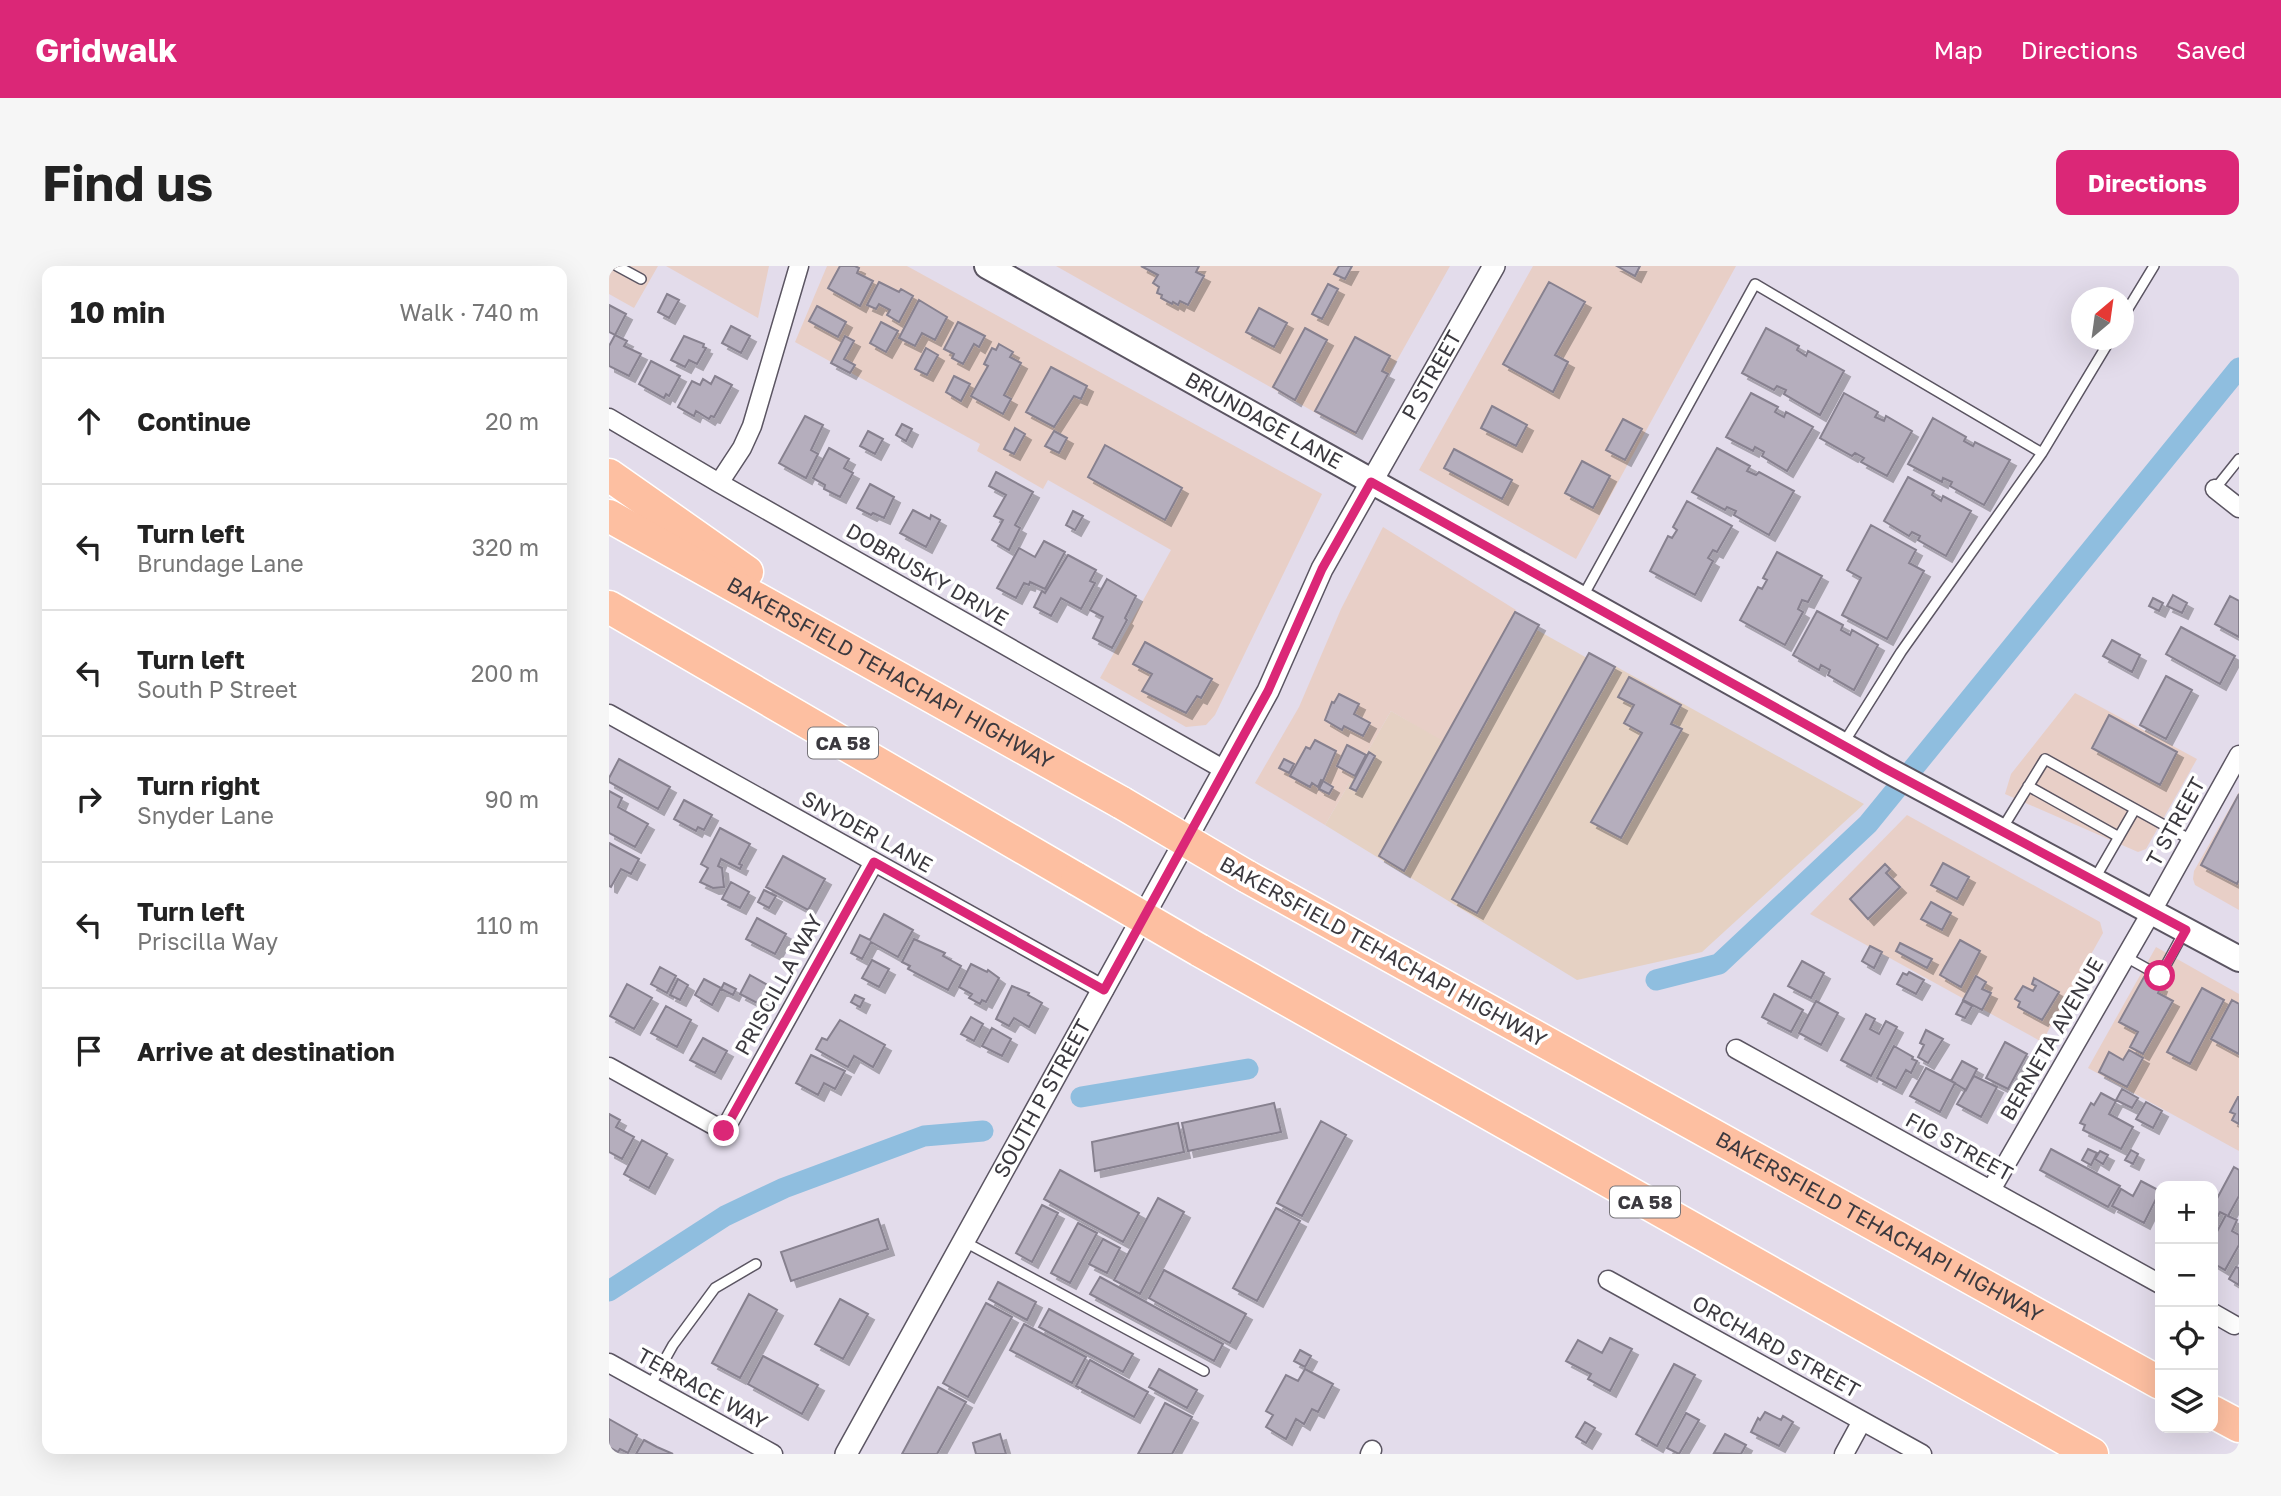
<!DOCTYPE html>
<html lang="en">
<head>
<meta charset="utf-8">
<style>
	body { margin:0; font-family:"Golos Text",sans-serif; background:#f6f6f6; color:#222 }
	.controls { position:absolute; right:21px; bottom:21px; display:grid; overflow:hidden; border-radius:14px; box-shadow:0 7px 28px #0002 }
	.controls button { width:63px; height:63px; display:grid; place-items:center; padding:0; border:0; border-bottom:2px solid #e0e0e0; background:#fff; color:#222; font:35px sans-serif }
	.compass { position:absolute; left:1462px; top:21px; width:63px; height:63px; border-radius:50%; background:#fff; box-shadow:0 7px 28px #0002; rotate:29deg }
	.stop { position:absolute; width:21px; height:21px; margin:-16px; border:5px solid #db2777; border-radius:50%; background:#fff }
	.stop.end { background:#db2777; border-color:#fff; box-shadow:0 2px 7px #0008 }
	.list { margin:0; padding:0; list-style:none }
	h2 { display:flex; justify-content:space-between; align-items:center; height:91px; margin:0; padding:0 28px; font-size:30px }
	h2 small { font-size:23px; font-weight:400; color:#767676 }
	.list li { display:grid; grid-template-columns:46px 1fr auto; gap:21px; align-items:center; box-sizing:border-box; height:126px; padding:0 28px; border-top:2px solid #e0e0e0 }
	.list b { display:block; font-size:26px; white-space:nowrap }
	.list p { margin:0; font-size:23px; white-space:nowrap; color:#767676 }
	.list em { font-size:23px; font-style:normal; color:#767676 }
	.icon { flex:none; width:38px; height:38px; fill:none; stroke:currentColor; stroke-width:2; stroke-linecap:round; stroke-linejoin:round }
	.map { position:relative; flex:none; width:1630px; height:1188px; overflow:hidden; border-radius:14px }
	header { display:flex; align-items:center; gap:42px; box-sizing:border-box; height:98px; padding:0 35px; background:#db2777; color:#fff }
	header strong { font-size:33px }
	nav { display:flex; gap:38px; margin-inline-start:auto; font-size:24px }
	.intro { display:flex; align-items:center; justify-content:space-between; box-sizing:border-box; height:168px; padding:0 42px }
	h1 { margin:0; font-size:49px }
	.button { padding:18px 32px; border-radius:14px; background:#db2777; color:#fff; font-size:24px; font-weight:700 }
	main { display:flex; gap:42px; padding:0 42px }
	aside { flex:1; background:#fff; border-radius:14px; box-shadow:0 7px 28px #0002 }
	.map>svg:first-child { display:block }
	.commercial { fill:#e8cfc7 }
	.industrial { fill:#e5d1c3 }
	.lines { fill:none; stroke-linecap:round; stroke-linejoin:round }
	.canal { stroke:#8fbedf; stroke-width:21 }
	.building { fill:#b5aebd; stroke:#87818f; stroke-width:2; filter:url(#shadow) }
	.service-casing { stroke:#5b5562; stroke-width:12 }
	.minor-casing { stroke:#5b5562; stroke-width:21 }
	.tertiary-casing { stroke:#5b5562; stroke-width:24 }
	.secondary-casing { stroke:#5b5562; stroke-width:28 }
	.motorway-casing { stroke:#fff; stroke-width:35 }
	.service { stroke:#fff; stroke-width:9 }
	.minor { stroke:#fff; stroke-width:18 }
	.tertiary { stroke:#fff; stroke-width:21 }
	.secondary { stroke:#fff; stroke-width:24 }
	.motorway { stroke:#fdbfa1; stroke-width:32 }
	.motorway-bridge-casing { stroke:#fff; stroke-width:35; stroke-linecap:butt }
	.motorway-bridge { stroke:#fdbfa1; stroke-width:32 }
	.route { stroke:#db2777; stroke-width:9 }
	.labels { text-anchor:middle; stroke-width:7; stroke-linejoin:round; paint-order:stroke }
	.shield { fill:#fff; stroke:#767479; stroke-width:2 }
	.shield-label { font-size:19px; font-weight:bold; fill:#3b393f }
	.street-label { font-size:21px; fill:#3b393f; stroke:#fff }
</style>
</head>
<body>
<header>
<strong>Gridwalk</strong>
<nav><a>Map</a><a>Directions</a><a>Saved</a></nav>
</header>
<div class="intro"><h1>Find us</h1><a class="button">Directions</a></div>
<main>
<aside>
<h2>10 min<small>Walk · 740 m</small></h2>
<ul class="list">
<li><svg class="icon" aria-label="ahead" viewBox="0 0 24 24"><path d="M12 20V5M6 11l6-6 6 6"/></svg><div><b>Continue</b></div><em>20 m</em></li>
<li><svg class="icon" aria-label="left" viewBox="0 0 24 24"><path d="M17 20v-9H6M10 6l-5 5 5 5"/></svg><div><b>Turn left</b><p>Brundage Lane</p></div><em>320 m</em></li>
<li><svg class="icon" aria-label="left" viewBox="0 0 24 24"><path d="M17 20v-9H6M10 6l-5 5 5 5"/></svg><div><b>Turn left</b><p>South P Street</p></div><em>200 m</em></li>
<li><svg class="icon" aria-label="right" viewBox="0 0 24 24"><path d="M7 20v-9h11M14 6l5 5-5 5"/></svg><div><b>Turn right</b><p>Snyder Lane</p></div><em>90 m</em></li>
<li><svg class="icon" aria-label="left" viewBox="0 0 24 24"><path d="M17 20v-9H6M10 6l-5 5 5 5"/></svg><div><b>Turn left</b><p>Priscilla Way</p></div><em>110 m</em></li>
<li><svg class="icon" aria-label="arrive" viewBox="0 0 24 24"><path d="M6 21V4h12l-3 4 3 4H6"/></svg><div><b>Arrive at destination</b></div></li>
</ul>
</aside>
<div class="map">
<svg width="1630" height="1188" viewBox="0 0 1630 1188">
	<defs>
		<filter id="shadow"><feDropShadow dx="6" dy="6" stdDeviation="0" flood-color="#0004"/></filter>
	</defs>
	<rect width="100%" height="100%" fill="#e3dceb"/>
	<path class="commercial" d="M0,0H49L25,42L0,28Z
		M57,0H160L149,52Z
		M218,0H298L713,228L606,449L597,459L577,461L491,412L562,284L439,214L434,223L368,185L371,178L186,76Z
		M447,0H841L746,169Z
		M924,0H1127L967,293L810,204Z
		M774,261L907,344L834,476L782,445L716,559L646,517L690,441L732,343Z
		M1466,427L1588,493L1537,583L1529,586L1396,528L1402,508Z
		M1630,526V644L1586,619L1584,613L1585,605Z
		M1298,549L1491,656L1494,667L1433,776L1201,648Z
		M1547,681L1630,728V885L1479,802Z"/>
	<path class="industrial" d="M903,350L1003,406L1006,400L1255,538L1093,686L968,714L716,559L782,445L834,475Z"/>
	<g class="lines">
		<path class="canal" d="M1047,714L1110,698L1259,558L1630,102
			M472,831L639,803
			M0,1025L116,950L175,922L315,870L374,865"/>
	</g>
	<path class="building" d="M231,0H246L250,2L248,7L264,15L251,40L219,22Z
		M532,0H590L587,6L595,10L579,39L571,35L569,39L564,36L563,38L552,32L553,29L548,27L550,21L544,17L549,9Z
		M730,0H743L736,13L725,8Z
		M1008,0H1031L1026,10Z
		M270,16L290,26L292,23L304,30L290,56L278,49L281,44L270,38L267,43L258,39Z
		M940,16L976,36L946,89L959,96L944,126L894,98Z
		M719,18L729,23L713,53L703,48Z
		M58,28L70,34L60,52L49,46Z
		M310,34L338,51L326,74L313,67L306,80L290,72Z
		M0,39L17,48L6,69L0,66Z
		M208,40L237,56L229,71L200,55Z
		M650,42L678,57L665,81L637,66Z
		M272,56L289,65L277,86L261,77Z
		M349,56L376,70L370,81L365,78L354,98L343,92L345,88L335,83Z
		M122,60L141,70L132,87L113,77Z
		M696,62L718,74L686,134L664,121Z
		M1157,62L1190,80L1188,84L1197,90L1199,85L1235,105L1211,149L1175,128L1177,124L1168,120L1165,124L1133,107Z
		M6,69L18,75L15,80L32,88L20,110L0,100V80Z
		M75,70L95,78L94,81L97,82L88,98L80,94L76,101L62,94Z
		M236,70L245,75L235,93L246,99L241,107L222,97Z
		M746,71L781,90L773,105L779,108L747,167L706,145Z
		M390,78L404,86L401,91L412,97L395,129L402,133L394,148L362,130L379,100L375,98L383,82L387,84Z
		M317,82L329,89L318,109L306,103Z
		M42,95L71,110L60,130L57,128L55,132L30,118Z
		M442,101L478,120L472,133L465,130L445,161L417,146Z
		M106,110L123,119L105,151L102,150L100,153L87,145L85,150L69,141L83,115L91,119L94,113L102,118Z
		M345,110L361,118L352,135L337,126Z
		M1142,127L1169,141L1166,146L1175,151L1177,146L1204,161L1178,205L1153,190L1155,186L1146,181L1144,185L1117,171Z
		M1235,127L1269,146L1266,151L1275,155L1277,150L1303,165L1278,210L1252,196L1255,192L1246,187L1243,190L1211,172Z
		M883,140L918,159L907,180L872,162Z
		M196,150L214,159L202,184L209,188L197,212L170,197Z
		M1324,152L1357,171L1355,175L1364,180L1366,176L1401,194L1375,239L1341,220L1343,216L1334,212L1333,216L1299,198Z
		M1014,153L1033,163L1016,194L997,184Z
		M293,158L303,163L297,175L287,169Z
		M406,162L416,168L405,188L395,183Z
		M259,165L274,173L266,188L251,180Z
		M445,165L458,172L450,187L436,180Z
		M496,179L573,222L556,254L479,211Z
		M220,182L240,193L235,202L244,207L231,231L215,223L216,219L204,212Z
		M1108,182L1141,200L1138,205L1147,209L1150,206L1185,225L1160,269L1125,249L1127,245L1118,241L1116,244L1083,226Z
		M845,183L903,214L893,233L835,202Z
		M973,195L1001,210L984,242L956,227Z
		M387,206L424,226L406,259L411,262L400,284L383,274L394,254L385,250L397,229L380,220Z
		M1299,211L1325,225L1323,229L1332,235L1334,230L1362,245L1337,290L1309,274L1311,270L1303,266L1300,270L1275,255Z
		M261,218L285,231L275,252L264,247L262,249L248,242Z
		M1078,235L1123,260L1108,286L1104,284L1099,292L1104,295L1086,329L1041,305L1059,270L1063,272L1068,264L1064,261Z
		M304,244L321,253L322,249L331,254L317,281L291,267Z
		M464,245L474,250L466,264L457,259Z
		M1262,259L1307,284L1300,297L1315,305L1278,373L1233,349L1252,312L1238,304Z
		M435,275L456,286L436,323L421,316L420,319L415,317L407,332L388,322L410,282L426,291Z
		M1168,286L1213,310L1199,336L1193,334L1189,343L1194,346L1176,379L1131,354L1149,321L1153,323L1158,314L1154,312Z
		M459,289L487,304L481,315L486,317L472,343L452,332L442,350L425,341L433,325L436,327Z
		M498,313L527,330L516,352L518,354L503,382L484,372L494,351L481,344Z
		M1564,329L1578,337L1573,347L1558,340Z
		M1621,330L1630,335V371L1606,358Z
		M1544,332L1554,337L1550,345L1540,340Z
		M1208,345L1234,359L1232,364L1241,369L1243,364L1269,379L1245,424L1219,409L1221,404L1212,399L1210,404L1184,389Z
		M906,346L930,359L795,605L770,590Z
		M1572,361L1626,390L1611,418L1557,388Z
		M1503,374L1531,389L1523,406L1494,390Z
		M536,376L603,413L592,432L588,430L577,447L533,425L543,408L524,398Z
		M980,387L1006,401L868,647L843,633Z
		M1557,410L1583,424L1557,473L1531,459Z
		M1020,411L1072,439L1062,458L1073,463L1012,572L982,556L1033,467L1015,457L1025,439L1009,431Z
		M730,428L750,438L745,448L761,457L754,470L735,460L733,464L716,454L723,436L725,437Z
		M1500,449L1568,486L1551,519L1483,482Z
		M706,474L727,485L714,515L712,514L709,521L703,517L701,521L681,510L697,481L701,483Z
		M738,479L757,489L746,510L728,500Z
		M760,486L766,490L747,525L741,522Z
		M10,493L61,521L49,543L0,516V512Z
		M675,493L685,498L680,507L670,502Z
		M714,515L724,521L720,528L710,523Z
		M0,525L13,532L9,541L39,558L26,581L0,567Z
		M1630,528V614L1628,618L1592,599Z
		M75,534L103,549L95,564L89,561L87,565L65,553Z
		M111,562L141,578L130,598L133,599L131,603L112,593L109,600L113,602L115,621L104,622L91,616L99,602L92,598Z
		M0,577L30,593L22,608L12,603L2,621L0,620Z
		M174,590L216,613L199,644L157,621Z
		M1334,597L1360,611L1348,633L1322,619Z
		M1276,598L1281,603L1277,607L1291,621L1259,653L1241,633Z
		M122,616L140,626L131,642L113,633Z
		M155,624L167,630L160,642L149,636Z
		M1322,636L1342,647L1333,664L1312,653Z
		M275,648L304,664L289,691L262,676L253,693L242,687L251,669L261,674Z
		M148,652L177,668L166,688L137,673Z
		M305,673L336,687L334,690L352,700L339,724L299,703L301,700L293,696Z
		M1351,674L1371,685L1352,721L1331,709Z
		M1291,677L1323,693L1318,702L1287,685Z
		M1261,680L1273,686L1265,702L1253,695Z
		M263,694L280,703L270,721L253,712Z
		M1193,695L1215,707L1202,732L1179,720Z
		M362,698L378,706L379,704L390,712L377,736L373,734L371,738L360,732L363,728L350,721Z
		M51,701L67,710L58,727L42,718Z
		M1300,706L1315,714L1307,728L1288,718L1294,707L1298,709Z
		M141,709L162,721L152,739L131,728Z
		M1367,710L1377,716L1373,723L1382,727L1373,744L1354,734Z
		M1535,711L1552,720L1549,727L1564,735L1534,788L1521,781L1529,766L1510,756Z
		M1425,712L1450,726L1433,754L1409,741L1411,736L1406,733L1414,720L1424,725L1427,720L1423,718Z
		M69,713L79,719L71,734L61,729Z
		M95,713L112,722L103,739L86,729Z
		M115,717L127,723L124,729L112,723Z
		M18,718L43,732L25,763L1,750Z
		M403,720L420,727L419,729L433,737L420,761L405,752L400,760L387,753Z
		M1593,722L1615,734L1581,798L1558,786Z
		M1165,728L1194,744L1182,766L1153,751Z
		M246,729L255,733L251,741L242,736Z
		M1623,734L1630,738V788L1602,773Z
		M1207,735L1229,747L1212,779L1190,767Z
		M1354,735L1363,740L1356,752L1347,748Z
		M57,740L82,754L68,781L42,767Z
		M1257,748L1266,753L1261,763L1270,768L1277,755L1288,761L1262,810L1232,794Z
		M362,751L374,758L365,775L352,768Z
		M231,754L276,779L264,801L245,790L239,801L207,783L213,772L218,774Z
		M383,762L402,773L393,790L373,780Z
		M1317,764L1334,773L1319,797L1309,791L1315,779L1311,777Z
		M94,772L118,785L106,807L81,794Z
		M1396,776L1418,788L1399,823L1377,812Z
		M1285,780L1304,791L1303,793L1308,795L1302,807L1297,804L1287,822L1268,812Z
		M1520,784L1534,792L1518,821L1490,806L1500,786L1514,794Z
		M202,789L236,805L226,823L215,817L209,829L187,817Z
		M1353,795L1368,803L1357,824L1342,815Z
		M1317,802L1346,817L1331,846L1301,830Z
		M1365,810L1388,821L1372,851L1348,838Z
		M1513,823L1529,832L1523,842L1507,834Z
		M1492,827L1507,835L1500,848L1524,861L1512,883L1474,864L1476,859L1471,857L1482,837L1485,839Z
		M1629,831H1630V858L1623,854L1626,848L1621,846Z
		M1537,836L1553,845L1544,862L1527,853Z
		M665,837L672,866L579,885L573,857Z
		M0,848L11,854L7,861L25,871L13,893L0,886Z
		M712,855L737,869L693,950L668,937Z
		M569,857L575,886L486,905L483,876Z
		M33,874L58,888L40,922L15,908Z
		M1442,883L1511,920L1499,941L1431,904Z
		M1479,883L1488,887L1482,899L1473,894Z
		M1522,884L1529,888L1524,898L1516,894Z
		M1491,885L1499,889L1494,898L1486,893Z
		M1625,901L1630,904V930L1619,950L1628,954L1623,965L1630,969V979L1616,1004L1604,997V973L1617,949L1611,946L1604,959V940Z
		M451,904L530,947L514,976L435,933Z
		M1532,915L1551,925L1535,957L1503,940L1512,923L1524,930Z
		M549,932L575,946L531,1028L505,1014Z
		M433,939L449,947L423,996L407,987Z
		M667,942L691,955L648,1035L624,1022Z
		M269,953L279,983L182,1015L172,986Z
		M469,957L488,967L461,1017L442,1007Z
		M494,973L511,982L498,1007L480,998Z
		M1627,1001L1630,1002V1019L1620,1013Z
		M555,1004L637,1048L621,1077L540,1032Z
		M491,1011L614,1078L605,1095L481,1028Z
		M389,1016L427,1036L418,1054L380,1033Z
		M140,1028L168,1044L131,1112L103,1097Z
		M231,1033L259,1048L234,1093L206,1078Z
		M377,1037L403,1051L359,1131L334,1117Z
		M440,1043L524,1088L514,1106L430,1061Z
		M415,1058L477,1091L463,1117L401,1084Z
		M1001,1072L1023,1083L1001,1125L979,1113L982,1108L957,1095L969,1074L993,1087Z
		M691,1084L702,1090L696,1101L685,1095Z
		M154,1090L209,1119L193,1148L139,1118Z
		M481,1094L539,1126L525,1151L467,1120Z
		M1065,1098L1086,1109L1048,1180L1027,1168Z
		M550,1103L588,1124L578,1142L540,1121Z
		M696,1103L724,1118L709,1146L703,1143L695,1158L687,1153L677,1173L657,1161L664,1149L657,1145L677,1109L689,1115Z
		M329,1121L357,1136L328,1188H293Z
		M556,1137L583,1151L563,1188H529Z
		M1156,1146L1172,1154L1174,1150L1184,1156L1170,1180L1142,1166L1149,1152L1151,1154Z
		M1077,1147L1090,1154L1070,1188L1058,1182Z
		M0,1153L28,1169L19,1187L11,1183L9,1186L0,1181Z
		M976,1156L986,1162L977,1177L967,1171Z
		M391,1168L397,1188H367L364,1177Z
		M1116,1168L1137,1179L1132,1188L1105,1187Z
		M35,1174L48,1181L64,1188H27Z"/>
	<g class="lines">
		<g class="service-casing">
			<path id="service" d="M8,0L32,13
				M1514,51L1545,0
				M1606,223L1630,193
				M973,332L1146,18L1433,187
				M1234,478L1292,386L1433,187L1501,74
				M1419,520L1510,571
				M1393,563L1436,493L1582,574
				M1485,614L1526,543
				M1517,691L1551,710L1575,666
				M356,976L595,1105
				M41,1120L64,1079L106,1022L147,998"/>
		</g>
		<g class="minor-casing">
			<path id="minor" d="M0,152L110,217L614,503
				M110,217L133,182L143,160L190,0
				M1606,223L1630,242
				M0,448L495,724
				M1127,783L1551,1018
				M0,801L115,865L265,596
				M1382,924L1543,645L1630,489
				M999,1014L1313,1188
				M1604,1047L1625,1059
				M0,1097L164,1188
				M761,1188L763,1184
				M1235,1188L1253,1155"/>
		</g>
		<g class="tertiary-casing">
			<g id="tertiary">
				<path id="s1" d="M237,1188L659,425L713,303L885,0"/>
			</g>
		</g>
		<g class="secondary-casing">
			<g id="secondary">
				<path id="s2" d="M378,0L1275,502L1630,693"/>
			</g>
		</g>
		<g class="motorway-casing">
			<g id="motorway">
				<path d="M0,209L138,306"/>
				<path id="s3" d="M0,250L513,537"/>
				<path d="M0,341L468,613"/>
				<path id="s4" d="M637,610L1551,1117"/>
				<path d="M590,684L1483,1188"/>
				<path d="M1604,1146L1630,1160"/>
			</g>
		</g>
		<use href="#service" class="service"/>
		<use href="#minor" class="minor"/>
		<use href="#tertiary" class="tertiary"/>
		<use href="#secondary" class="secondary"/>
		<use href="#motorway" class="motorway"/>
		<g class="motorway-bridge-casing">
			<path id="motorway-bridge" d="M513,537L637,610
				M468,613L590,684"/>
		</g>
		<use href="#motorway-bridge" class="motorway-bridge"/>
	</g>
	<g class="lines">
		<path class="route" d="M115,865L265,596L495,724L659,425L713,303L762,216L1275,502L1577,664L1551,710"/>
	</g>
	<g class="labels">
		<g class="shield">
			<rect x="199" y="461.5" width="70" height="31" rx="5"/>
			<rect x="1001" y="920.5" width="70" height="31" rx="5"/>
		</g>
		<g class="shield-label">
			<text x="234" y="484">CA 58</text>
			<text x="1036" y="943">CA 58</text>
		</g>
		<g class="street-label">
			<text dy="7" stroke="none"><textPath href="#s1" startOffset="1228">P STREET</textPath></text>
			<text dy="7" stroke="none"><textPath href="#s2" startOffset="317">BRUNDAGE LANE</textPath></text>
			<text transform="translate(318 309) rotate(30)" y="7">DOBRUSKY DRIVE</text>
			<text dy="7" stroke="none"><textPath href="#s3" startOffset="322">BAKERSFIELD TEHACHAPI HIGHWAY</textPath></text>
			<text transform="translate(1567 556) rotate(-61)" y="7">T STREET</text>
			<text transform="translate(258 566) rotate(29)" y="7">SNYDER LANE</text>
			<text transform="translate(774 686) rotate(29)" y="7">BAKERSFIELD TEHACHAPI HIGHWAY</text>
			<text transform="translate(170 719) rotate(-61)" y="7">PRISCILLA WAY</text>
			<text transform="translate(1443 773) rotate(-60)" y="7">BERNETA AVENUE</text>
			<text dy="7" stroke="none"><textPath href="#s1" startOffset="406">SOUTH P STREET</textPath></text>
			<text transform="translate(1350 881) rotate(29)" y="7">FIG STREET</text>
			<text dy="7" stroke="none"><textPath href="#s4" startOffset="724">BAKERSFIELD TEHACHAPI HIGHWAY</textPath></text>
			<text transform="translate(1167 1081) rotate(29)" y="7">ORCHARD STREET</text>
			<text transform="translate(93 1123) rotate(29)" y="7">TERRACE WAY</text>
		</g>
	</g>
</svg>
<div class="controls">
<button>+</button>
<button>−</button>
<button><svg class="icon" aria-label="locate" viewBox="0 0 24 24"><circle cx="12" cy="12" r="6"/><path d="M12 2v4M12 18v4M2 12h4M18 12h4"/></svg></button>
<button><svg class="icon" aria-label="layers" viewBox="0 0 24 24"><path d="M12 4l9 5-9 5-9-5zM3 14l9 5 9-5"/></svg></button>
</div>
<svg class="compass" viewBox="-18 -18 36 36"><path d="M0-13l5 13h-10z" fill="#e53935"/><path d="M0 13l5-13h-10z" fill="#767676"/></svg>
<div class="stop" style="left:1551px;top:710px"></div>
<div class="stop end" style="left:115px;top:865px"></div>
</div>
</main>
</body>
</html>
